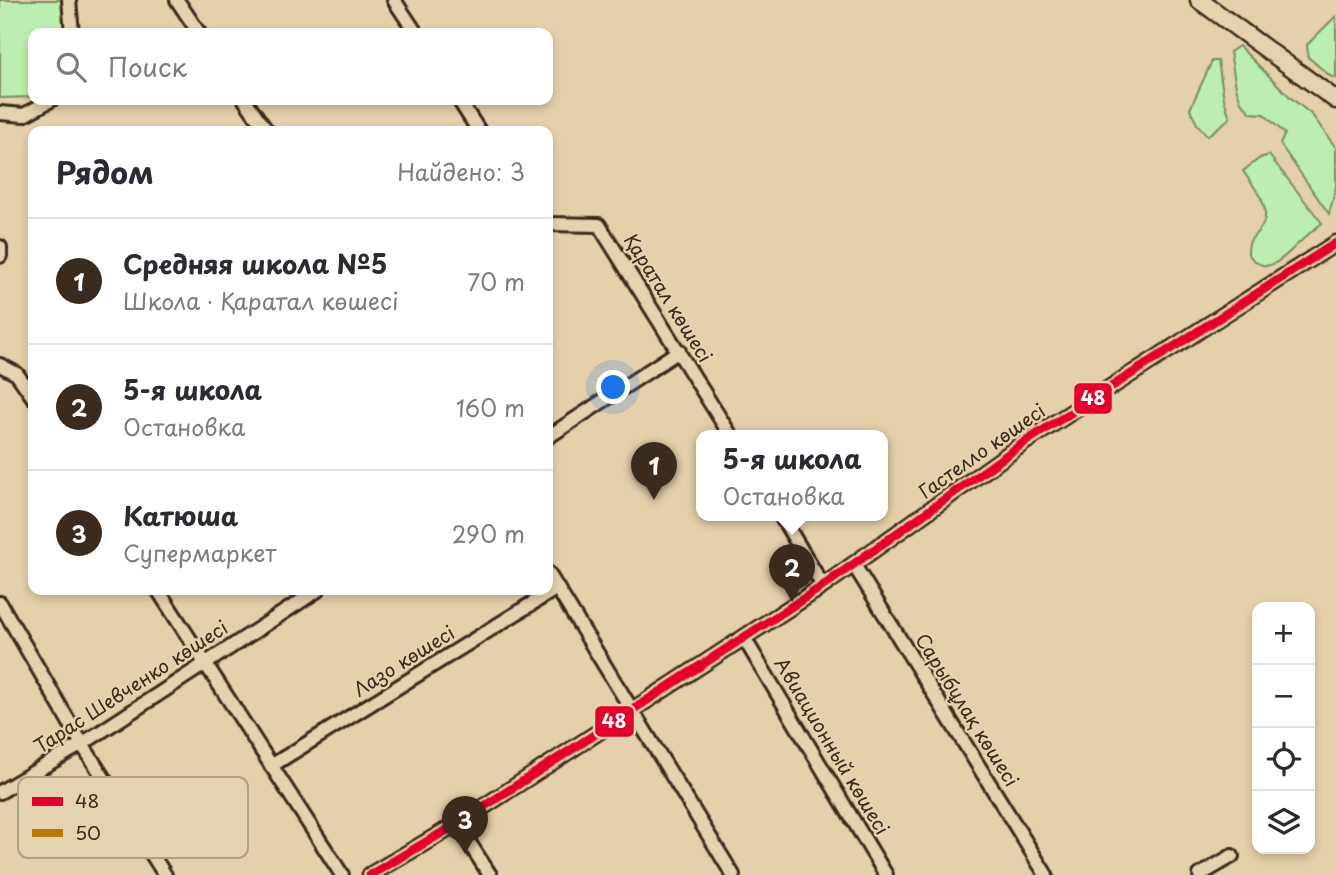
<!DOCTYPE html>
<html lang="ru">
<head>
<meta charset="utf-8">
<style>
	body { margin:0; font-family:"Playpen Sans",sans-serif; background:#f2f2f3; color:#2b2b33 }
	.controls { position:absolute; right:21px; bottom:21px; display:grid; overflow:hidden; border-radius:14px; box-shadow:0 4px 10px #0003 }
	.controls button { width:63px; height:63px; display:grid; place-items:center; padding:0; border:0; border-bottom:2px solid #e1e1e2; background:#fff; color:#2b2b33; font:35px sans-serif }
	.you { position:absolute; left:614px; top:388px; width:24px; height:24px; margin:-18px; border:5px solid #fff; border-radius:50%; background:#1a73e8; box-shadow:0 0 0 10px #1a73e833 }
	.badge { display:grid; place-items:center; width:46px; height:46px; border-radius:50%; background:#3b2a1e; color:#fff; font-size:23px; font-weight:700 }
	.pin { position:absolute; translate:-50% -58px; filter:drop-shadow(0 2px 4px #0008) }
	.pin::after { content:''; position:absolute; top:37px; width:24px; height:21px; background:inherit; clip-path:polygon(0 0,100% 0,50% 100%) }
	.popup { position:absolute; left:696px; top:430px; width:192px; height:91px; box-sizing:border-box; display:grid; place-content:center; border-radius:14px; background:#fff; filter:drop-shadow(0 2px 5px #0005); font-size:23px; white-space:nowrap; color:#7c7c81 }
	.popup b { font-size:26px; color:#2b2b33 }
	.popup::after { content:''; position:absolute; left:50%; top:100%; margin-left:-14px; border:14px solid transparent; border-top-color:#fff }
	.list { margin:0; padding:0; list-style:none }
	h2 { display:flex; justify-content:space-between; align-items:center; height:91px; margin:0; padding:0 28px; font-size:30px }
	h2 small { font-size:23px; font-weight:400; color:#7c7c81 }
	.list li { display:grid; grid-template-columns:46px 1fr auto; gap:21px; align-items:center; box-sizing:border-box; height:126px; padding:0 28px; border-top:2px solid #e1e1e2 }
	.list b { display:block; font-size:26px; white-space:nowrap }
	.list p { margin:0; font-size:23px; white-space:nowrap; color:#7c7c81 }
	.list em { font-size:23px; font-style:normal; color:#7c7c81 }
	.icon { flex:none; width:38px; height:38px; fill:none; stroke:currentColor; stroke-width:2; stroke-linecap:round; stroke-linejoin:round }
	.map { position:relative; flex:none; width:1336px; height:875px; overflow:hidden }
	.search { position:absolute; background:#fff; box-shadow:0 4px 10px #0003; left:28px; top:28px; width:525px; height:77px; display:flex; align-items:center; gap:18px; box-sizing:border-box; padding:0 24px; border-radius:14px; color:#7c7c81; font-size:26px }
	.panel { position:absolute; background:#fff; box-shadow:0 4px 10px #0003; left:28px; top:126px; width:525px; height:469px; border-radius:14px }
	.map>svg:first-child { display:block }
	.green { fill:#bbeeaf; stroke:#7b8c66; stroke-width:2 }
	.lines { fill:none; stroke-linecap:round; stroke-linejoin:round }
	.minor-casing { stroke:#3b2a1e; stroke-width:18 }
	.tertiary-casing { stroke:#3b2a1e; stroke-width:19 }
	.secondary-casing { stroke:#3b2a1e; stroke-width:21 }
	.minor { stroke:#e5d2b0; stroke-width:12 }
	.tertiary { stroke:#e5d2b0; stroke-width:14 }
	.secondary { stroke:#e5d2b0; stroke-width:16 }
	.bus-1-casing { stroke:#e5d2b0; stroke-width:14 }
	.bus-1 { stroke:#e4002b; stroke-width:9 }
	.labels { text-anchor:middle; stroke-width:5; stroke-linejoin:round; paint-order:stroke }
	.street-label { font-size:19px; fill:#3b2a1e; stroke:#e5d2b0 }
	.key { fill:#e5d2b0; stroke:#b2a084; stroke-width:2 }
	.key-label { font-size:19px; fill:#3b2a1e }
	.line-badge { stroke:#e5d2b0; stroke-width:2.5 }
	.badge-label { font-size:19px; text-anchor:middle; font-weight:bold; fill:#fff }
</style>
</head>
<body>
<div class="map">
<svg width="1336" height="875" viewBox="0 0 1336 875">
	<rect width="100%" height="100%" fill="#e4d0ab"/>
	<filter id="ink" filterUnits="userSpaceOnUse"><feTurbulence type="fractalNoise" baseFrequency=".0143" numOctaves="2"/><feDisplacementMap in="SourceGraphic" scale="14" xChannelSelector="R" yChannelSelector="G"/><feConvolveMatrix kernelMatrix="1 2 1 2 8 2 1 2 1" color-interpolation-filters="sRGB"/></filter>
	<g filter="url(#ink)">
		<path class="green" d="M0,0H61L66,33H33V97L0,98Z
			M1336,16V78L1330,76L1308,57L1307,45Z
			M1239,46L1291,98L1312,115L1336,148V187L1329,214L1280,144L1285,134L1264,114L1251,113L1241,102L1236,87L1230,52Z
			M1212,61H1218L1224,99L1230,118L1207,136L1197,124L1190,109Z
			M1269,155L1322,223C1315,229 1307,235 1301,241C1284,256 1268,280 1248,254C1248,236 1254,239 1262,226C1273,207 1253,186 1243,171L1260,158Z"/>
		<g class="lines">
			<g class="minor-casing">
				<path id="minor" d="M69,0L72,33
					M177,0L199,33
					M394,0L416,33
					M245,100L266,130
					M459,100L479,131
					M0,113L24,115L51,100
					M548,224L599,225L731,436
					M0,247V256
					M0,365L17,374L33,397
					M548,437L679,351
					M781,516L823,586
					M854,565L1046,875
					M548,573L733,875
					M158,590L342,875
					M0,603L82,744L165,875
					M744,638L886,875
					M271,766L557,588
					M0,792L82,744L318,590
					M457,824L490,875
					M1200,875L1232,856"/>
			</g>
			<g class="tertiary-casing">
				<path id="tertiary" d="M370,875L457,824L823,586L1025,442L1336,243"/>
			</g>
			<g class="secondary-casing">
				<path id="secondary" d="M1199,0L1336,100"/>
			</g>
			<use href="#minor" class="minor"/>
			<use href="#tertiary" class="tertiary"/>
			<use href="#secondary" class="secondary"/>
			<g class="bus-1-casing">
				<path id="bus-1" d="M370,875L457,824L823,586L1025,442L1336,243"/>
			</g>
			<use href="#bus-1" class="bus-1"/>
		</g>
	</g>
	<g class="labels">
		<g class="street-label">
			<text transform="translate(668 298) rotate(58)" y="7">Қаратал көшесі</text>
			<text transform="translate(982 451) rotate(-35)" y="7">Гастелло көшесі</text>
			<text transform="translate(404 661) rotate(-32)" y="7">Лазо көшесі</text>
			<text transform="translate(131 687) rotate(-33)" y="7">Тарас Шевченко көшесі</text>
			<text transform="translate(967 710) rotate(58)" y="7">Сарыбұлақ көшесі</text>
			<text transform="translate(832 746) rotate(59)" y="7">Авиационный көшесі</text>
		</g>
	</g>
	<rect x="18" y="777" width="230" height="81" rx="10" class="key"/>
	<rect x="32" y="797" width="31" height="9" fill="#e4002b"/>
	<rect x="32" y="829" width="31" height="8" fill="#b57b0a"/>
	<g class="key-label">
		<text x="75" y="808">48</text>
		<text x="75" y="840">50</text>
	</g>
	<g class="line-badge">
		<rect x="1073" y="382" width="40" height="33" rx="7" fill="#e4002b"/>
		<rect x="594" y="705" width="41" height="33" rx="7" fill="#e4002b"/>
	</g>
	<g class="badge-label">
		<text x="1093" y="405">48</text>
		<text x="614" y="728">48</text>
	</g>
</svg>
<div class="controls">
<button>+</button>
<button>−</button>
<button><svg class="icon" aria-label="locate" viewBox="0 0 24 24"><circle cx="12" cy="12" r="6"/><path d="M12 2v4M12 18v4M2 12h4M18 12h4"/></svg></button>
<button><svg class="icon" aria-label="layers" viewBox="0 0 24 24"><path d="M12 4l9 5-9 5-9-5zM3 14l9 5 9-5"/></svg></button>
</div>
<div class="you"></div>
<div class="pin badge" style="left:654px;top:500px">1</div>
<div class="pin badge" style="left:792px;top:602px">2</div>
<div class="popup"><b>5-я школа</b>Остановка</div>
<div class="pin badge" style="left:465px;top:854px">3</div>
<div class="search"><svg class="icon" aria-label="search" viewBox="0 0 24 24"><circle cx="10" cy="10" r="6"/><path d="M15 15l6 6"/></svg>Поиск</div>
<section class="panel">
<h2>Рядом<small>Найдено: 3</small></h2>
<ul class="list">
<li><span class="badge">1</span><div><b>Средняя школа №5</b><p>Школа · Қаратал көшесі</p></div><em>70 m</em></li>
<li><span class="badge">2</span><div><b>5-я школа</b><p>Остановка</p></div><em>160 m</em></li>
<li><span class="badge">3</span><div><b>Катюша</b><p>Супермаркет</p></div><em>290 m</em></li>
</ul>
</section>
</div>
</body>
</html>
